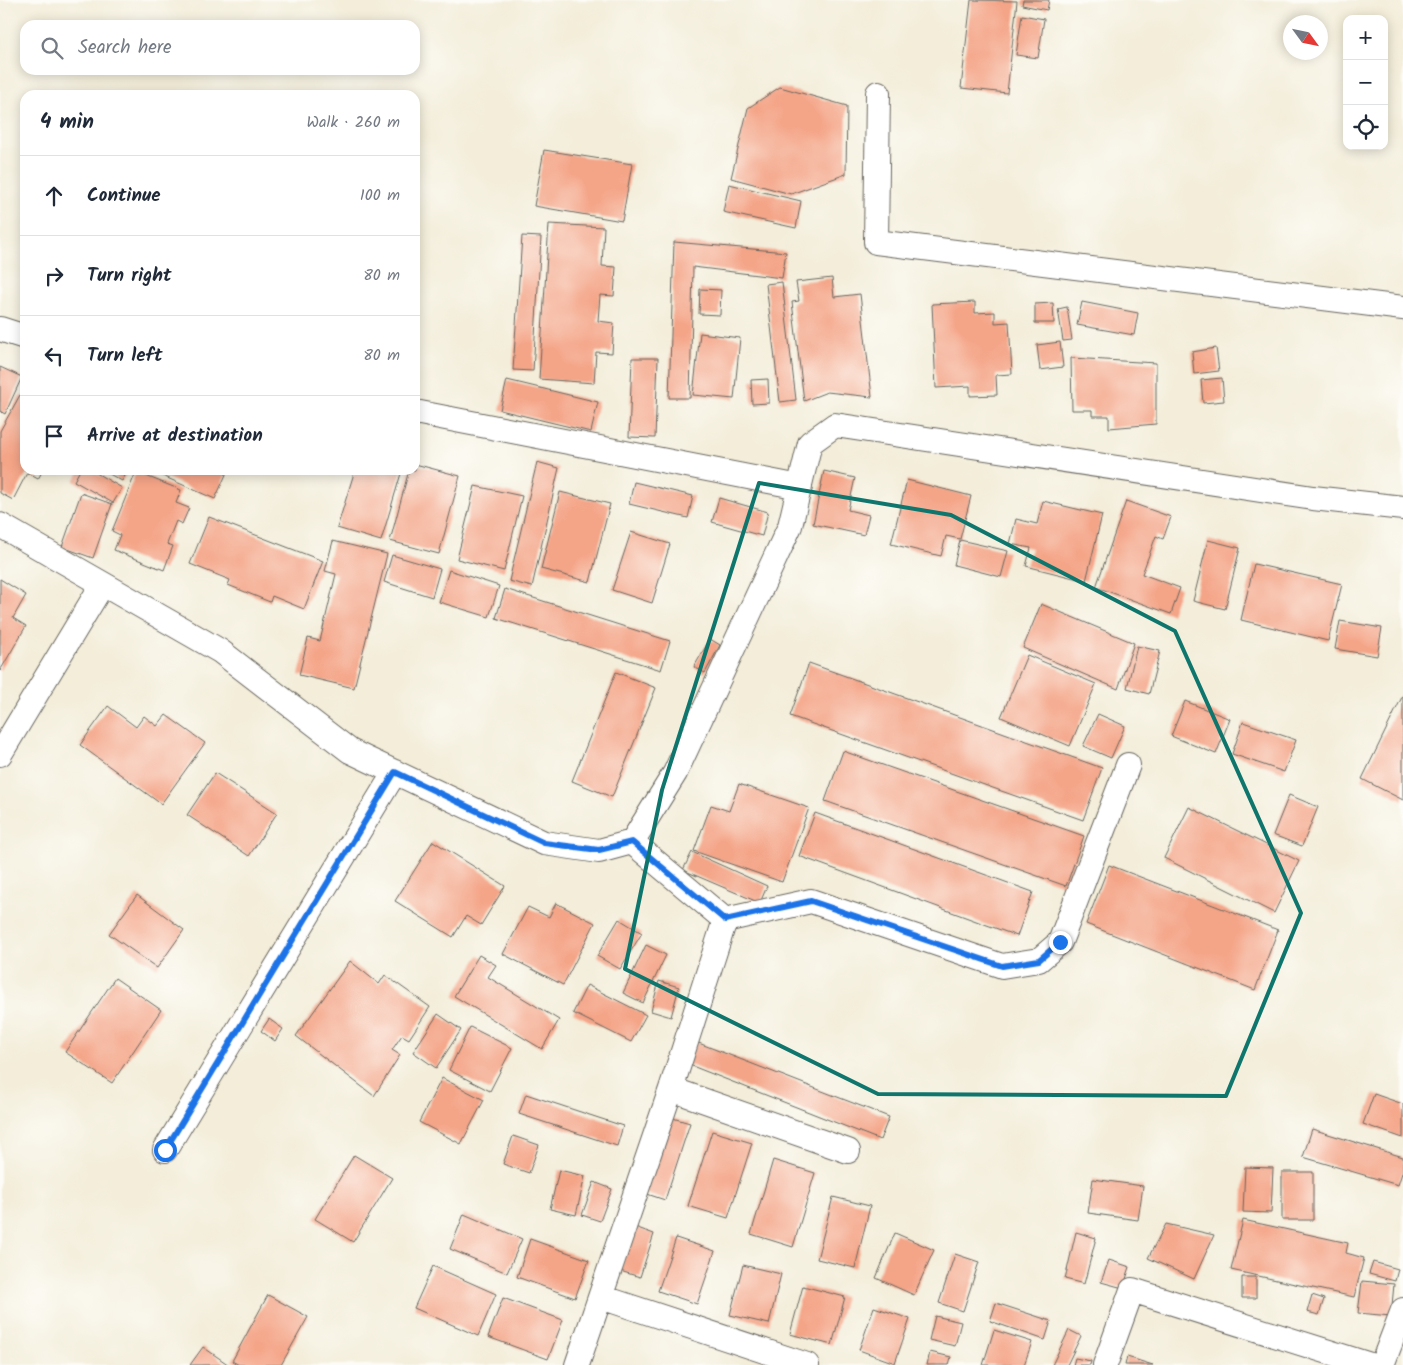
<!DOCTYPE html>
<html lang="en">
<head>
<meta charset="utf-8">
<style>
	body { margin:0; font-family:Kalam,sans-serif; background:#f6f6f7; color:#1f2937 }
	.controls { position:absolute; right:15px; top:15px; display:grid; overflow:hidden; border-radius:10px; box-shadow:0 2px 12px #0003 }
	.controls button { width:45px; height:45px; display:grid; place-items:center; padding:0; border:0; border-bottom:1px solid #e0e1e3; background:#fff; color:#1f2937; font:25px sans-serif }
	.compass { position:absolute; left:1283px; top:15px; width:45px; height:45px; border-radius:50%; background:#fff; box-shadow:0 2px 12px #0003; rotate:123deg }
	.stop { position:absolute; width:15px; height:15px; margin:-11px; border:4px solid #1a73e8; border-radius:50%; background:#fff }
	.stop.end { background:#1a73e8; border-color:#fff; box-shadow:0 1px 5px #0008 }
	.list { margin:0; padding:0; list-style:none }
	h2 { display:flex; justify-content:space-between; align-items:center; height:65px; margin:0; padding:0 20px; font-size:21px }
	h2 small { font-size:16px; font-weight:400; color:#747a83 }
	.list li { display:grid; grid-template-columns:32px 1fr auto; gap:15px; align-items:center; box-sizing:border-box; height:80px; padding:0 20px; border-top:1px solid #e0e1e3 }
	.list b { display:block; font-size:19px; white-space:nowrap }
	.list em { font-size:16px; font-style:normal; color:#747a83 }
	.icon { flex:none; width:28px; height:28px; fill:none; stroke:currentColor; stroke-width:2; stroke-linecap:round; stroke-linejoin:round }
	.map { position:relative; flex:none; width:1403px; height:1365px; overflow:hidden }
	.search { position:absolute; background:#fff; box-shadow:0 2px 12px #0003; left:20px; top:20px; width:400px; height:55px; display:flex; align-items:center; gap:12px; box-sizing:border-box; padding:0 18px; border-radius:15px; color:#747a83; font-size:19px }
	.panel { position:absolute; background:#fff; box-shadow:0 2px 12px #0003; left:20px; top:90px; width:400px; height:385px; border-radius:15px }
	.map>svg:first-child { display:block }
	.building { fill:#f4a487 }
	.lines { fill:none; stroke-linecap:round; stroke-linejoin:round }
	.street-casing { stroke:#67655e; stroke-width:26 }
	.street { stroke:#fff; stroke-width:24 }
	.route { stroke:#1a73e8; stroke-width:6 }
	.marked { fill:none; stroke:#0f766e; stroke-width:4; stroke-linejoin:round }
</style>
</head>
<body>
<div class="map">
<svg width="1403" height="1365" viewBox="0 0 1403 1365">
	<rect width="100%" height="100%" fill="#fdfcf7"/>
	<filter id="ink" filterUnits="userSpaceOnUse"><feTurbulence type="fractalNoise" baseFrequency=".02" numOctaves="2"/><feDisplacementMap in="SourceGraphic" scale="10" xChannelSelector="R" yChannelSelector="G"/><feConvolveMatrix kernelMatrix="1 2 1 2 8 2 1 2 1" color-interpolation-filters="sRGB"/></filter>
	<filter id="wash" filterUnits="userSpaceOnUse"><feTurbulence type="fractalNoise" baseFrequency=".0096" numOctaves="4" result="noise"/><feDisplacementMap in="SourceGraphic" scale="20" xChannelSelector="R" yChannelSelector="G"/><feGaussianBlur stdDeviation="1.12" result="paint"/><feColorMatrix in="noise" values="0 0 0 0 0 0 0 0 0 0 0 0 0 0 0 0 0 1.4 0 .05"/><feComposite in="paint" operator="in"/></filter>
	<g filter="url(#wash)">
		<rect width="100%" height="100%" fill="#f3edd9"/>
		<g id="blocks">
			<path class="building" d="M971,0L1017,1L1007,93L961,88Z
				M1023,0H1049L1047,10L1022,5Z
				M1022,15L1044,19L1038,58L1016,55Z
				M780,87L847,106L846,174L791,194L731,178L748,108Z
				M544,150L632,164L622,221L534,206Z
				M729,184L801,201L796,228L723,212Z
				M549,224L604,227L602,266L616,267L614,296L600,295L598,321L614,323L612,353L596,352L594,383L539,379Z
				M522,236L541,237L533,371L513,370Z
				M674,242L786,252L782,278L693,267L690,398H669Z
				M832,278L834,297L860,294L872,397L827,392L804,401L792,302L799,301L796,282Z
				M782,282L796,400L780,402L766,284Z
				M700,289L721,290L720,315L699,314Z
				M975,302V313L995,312V323L1009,322L1012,374L996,375L997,395L970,396V386L936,388L932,304Z
				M1082,302L1138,313L1134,335L1077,325Z
				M1053,303L1054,323H1035V304Z
				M1067,307L1072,340L1063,341L1058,309Z
				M700,333L740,338L734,399L693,395Z
				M1060,342L1063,367L1040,370L1037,345Z
				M1216,348L1219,371L1194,374L1192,352Z
				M632,358H658L655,438L629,437Z
				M1071,358L1156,363V424L1109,428V416H1092V410H1072Z
				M0,367L22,377L5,414L0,411Z
				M1222,378L1224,401L1203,403L1201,380Z
				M768,379L769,403L752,404L751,380Z
				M507,380L598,402L591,432L500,410Z
				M20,395L25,398V470H43L38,479L27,473L13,500L0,493V431Z
				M537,462L559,468L532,587L509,581Z
				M415,464L460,476L439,554L390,541L409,470H415Z
				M80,470H91L122,488L113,503L74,481Z
				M102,470H128L122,481Z
				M149,470H228L215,499Z
				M355,470H402L381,541L337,528Z
				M824,471L855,478L848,510L869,515L864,535L813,524Z
				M136,472L181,490L176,503L189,508L182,524L176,521L167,544L173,546L164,570L114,550L120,535L112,531Z
				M907,480L971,496L960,539L946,536L941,556L891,544Z
				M634,482L693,496L688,518L629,504Z
				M475,486L522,496L504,571L457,559Z
				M560,492L610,504L590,582L541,569Z
				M81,493L112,504L93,558L62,547Z
				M719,498L768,512L762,536L712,522Z
				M1043,501L1102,515L1086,581L1026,566L1031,548L1010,544L1016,519L1037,524Z
				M1126,501L1171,517L1163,539L1156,536L1142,574L1180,588L1171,614L1096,587Z
				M209,517L323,561L304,609L272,596L270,602L228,585L230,580L190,564Z
				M631,532L670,544L652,603L612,590Z
				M960,540L1008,551L1001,577L954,565Z
				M1208,540L1240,548L1225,609L1193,601Z
				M333,541L387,554L354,688L299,675L308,638L320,641L336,574L325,571Z
				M392,555L440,569L432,597L384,582Z
				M1254,564L1342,584L1328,641L1241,620Z
				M449,570L499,586L489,617L439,602Z
				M0,579L26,595L13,618L26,626L0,671Z
				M505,589L670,641L661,670L496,618Z
				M1041,604L1134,643L1118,689L1023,648Z
				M1340,621L1382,628L1377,656L1335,649Z
				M710,639L720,645L705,673L694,667Z
				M1137,646L1160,651L1149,694L1127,688Z
				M1027,655L1096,684L1070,746L1001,717Z
				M809,663L1102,768L1083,820L790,716Z
				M616,672L656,688L612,797L572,781Z
				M1403,695V800L1362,779Z
				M1185,701L1230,719L1216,754L1171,736Z
				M108,706L136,727L144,716L157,726L166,715L205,743L161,804L80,745Z
				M1098,714L1125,726L1111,758L1083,746Z
				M1243,722L1296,740L1284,772L1232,754Z
				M843,751L1084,836L1066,886L825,801Z
				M215,773L277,813L249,856L187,815Z
				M739,784L809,808L782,882L694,851L711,805L729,811Z
				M1289,795L1318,807L1302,846L1273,835Z
				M1189,807L1299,861L1274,913L1164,858Z
				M815,813L1033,892L1017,936L799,856Z
				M433,841L505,886L481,925L466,916L453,937L395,901Z
				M692,852L767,886L760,903L683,870Z
				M1109,865L1278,930L1255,990L1086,924Z
				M137,895L184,930L157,968L109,934Z
				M556,903L595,923L563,985L503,954L528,907L549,917Z
				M619,919L642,933L620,969L597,956Z
				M646,945L666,955L643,1003L623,993Z
				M479,955L496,965L488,977L559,1020L542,1049L454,996Z
				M350,961L379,984L385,975L430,1007L409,1039L402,1035L392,1050L400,1055L374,1096L296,1036Z
				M115,978L161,1010L112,1083L65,1052Z
				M659,981L679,987L671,1017L651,1011Z
				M587,985L646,1015L631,1042L573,1013Z
				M438,1014L461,1030L436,1068L413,1052Z
				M269,1019L283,1029L275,1041L261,1031Z
				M470,1027L512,1048L490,1091L449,1070Z
				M696,1042L889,1117L880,1140L687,1064Z
				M442,1078L484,1100L461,1144L419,1122Z
				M526,1094L623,1126L617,1146L519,1114Z
				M1374,1094L1403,1104V1138L1363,1124Z
				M669,1117L690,1123L665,1200L644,1193Z
				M1312,1129L1403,1157V1170L1398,1185L1303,1157Z
				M712,1131L752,1143L728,1218L688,1206Z
				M513,1136L539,1145L529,1173L503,1164Z
				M354,1155L392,1178L353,1242L315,1219Z
				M773,1160L815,1173L793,1247L751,1234Z
				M1245,1167L1273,1168L1271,1213L1243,1212Z
				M559,1170L585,1176L576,1215L550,1209Z
				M1282,1172H1313V1220H1282Z
				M1093,1179L1143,1186L1138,1220L1088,1213Z
				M594,1182L612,1189L600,1221L582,1215Z
				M833,1197L870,1206L855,1268L817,1259Z
				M464,1214L522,1239L507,1273L450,1249Z
				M1243,1220L1348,1243L1346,1253L1364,1258L1354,1297L1231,1270Z
				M1166,1224L1214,1235L1194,1279L1148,1258Z
				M635,1227L654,1234L640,1277L620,1271Z
				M1076,1232L1096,1238L1084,1284L1065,1279Z
				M895,1233L934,1250L914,1295L876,1278Z
				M676,1238L715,1251L697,1304L658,1291Z
				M530,1239L589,1260L575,1298L517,1277Z
				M955,1254L979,1262L963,1311L939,1303Z
				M1109,1260L1130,1267L1123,1288L1101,1282Z
				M1373,1262L1398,1269L1395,1281L1369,1274Z
				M743,1265L781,1274L769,1324L730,1315Z
				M433,1266L496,1294L478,1336L414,1308Z
				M1242,1277H1256V1298H1242Z
				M1362,1281L1394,1284L1391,1316L1358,1313Z
				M803,1286L845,1297L832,1345L790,1334Z
				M268,1295L308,1317L281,1365H239L232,1361Z
				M1312,1295L1324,1299L1319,1315L1307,1312Z
				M503,1298L563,1320L548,1359L488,1337Z
				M996,1303L1051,1321L1045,1340L990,1321Z
				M874,1307L910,1319L895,1363L859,1350Z
				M935,1316L961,1322L955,1346L929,1340Z
				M994,1330L1032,1342L1024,1365H983Z
				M1069,1330L1081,1336L1067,1365H1052Z
				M203,1347L229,1365H190Z
				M930,1352L951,1357L949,1365H927Z
				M1127,1357L1153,1365H1125Z
				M1075,1358L1091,1361L1090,1365H1073Z"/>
		</g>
	</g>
	<g filter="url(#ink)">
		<use href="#blocks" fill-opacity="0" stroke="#67655e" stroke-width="1"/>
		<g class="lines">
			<g class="street-casing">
				<path id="street" d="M878,93L876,242L1403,308
					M0,329L25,337
					M415,412L800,487
					M0,525L220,651L350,751L544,843L599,851L632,842L675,773L790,526L810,443L835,425L1313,498L1403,508
					M0,754L102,585
					M725,920L811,901L1002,966L1039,960L1060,942L1128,765
					M671,1089L848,1151
					M165,1150L395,772
					M601,1297L807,1365
					M577,1365L671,1089L725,920L632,842
					M1105,1365L1132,1290L1370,1365
					M1382,1365L1403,1310"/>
			</g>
			<use href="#street" class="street"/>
		</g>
	</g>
	<g class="lines" filter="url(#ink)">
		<path class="route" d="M165,1150L395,772L544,843L599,850L632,842L725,920L811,901L1002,966L1039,960L1060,942"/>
	</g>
	<path class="marked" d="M759,483L951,515L1175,631L1301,913L1226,1096L878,1094L625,969L662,790Z"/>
</svg>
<div class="controls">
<button>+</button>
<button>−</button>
<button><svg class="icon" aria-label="locate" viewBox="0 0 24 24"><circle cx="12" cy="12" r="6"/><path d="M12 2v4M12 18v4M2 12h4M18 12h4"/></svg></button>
</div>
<svg class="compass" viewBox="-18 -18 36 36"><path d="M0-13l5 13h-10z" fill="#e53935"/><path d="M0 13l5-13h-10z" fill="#747a83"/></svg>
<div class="stop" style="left:165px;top:1150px"></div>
<div class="stop end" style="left:1060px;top:942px"></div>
<div class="search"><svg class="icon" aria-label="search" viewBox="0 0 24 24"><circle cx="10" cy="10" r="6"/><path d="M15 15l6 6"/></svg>Search here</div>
<section class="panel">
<h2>4 min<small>Walk · 260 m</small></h2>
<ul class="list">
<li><svg class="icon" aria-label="ahead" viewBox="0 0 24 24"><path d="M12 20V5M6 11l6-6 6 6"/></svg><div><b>Continue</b></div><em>100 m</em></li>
<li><svg class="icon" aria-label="right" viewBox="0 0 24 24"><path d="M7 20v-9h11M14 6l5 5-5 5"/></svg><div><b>Turn right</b></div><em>80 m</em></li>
<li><svg class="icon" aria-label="left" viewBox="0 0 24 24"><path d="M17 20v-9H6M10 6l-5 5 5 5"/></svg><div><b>Turn left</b></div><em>80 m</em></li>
<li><svg class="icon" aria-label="arrive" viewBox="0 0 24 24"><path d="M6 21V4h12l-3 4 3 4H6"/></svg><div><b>Arrive at destination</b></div></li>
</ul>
</section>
</div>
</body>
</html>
